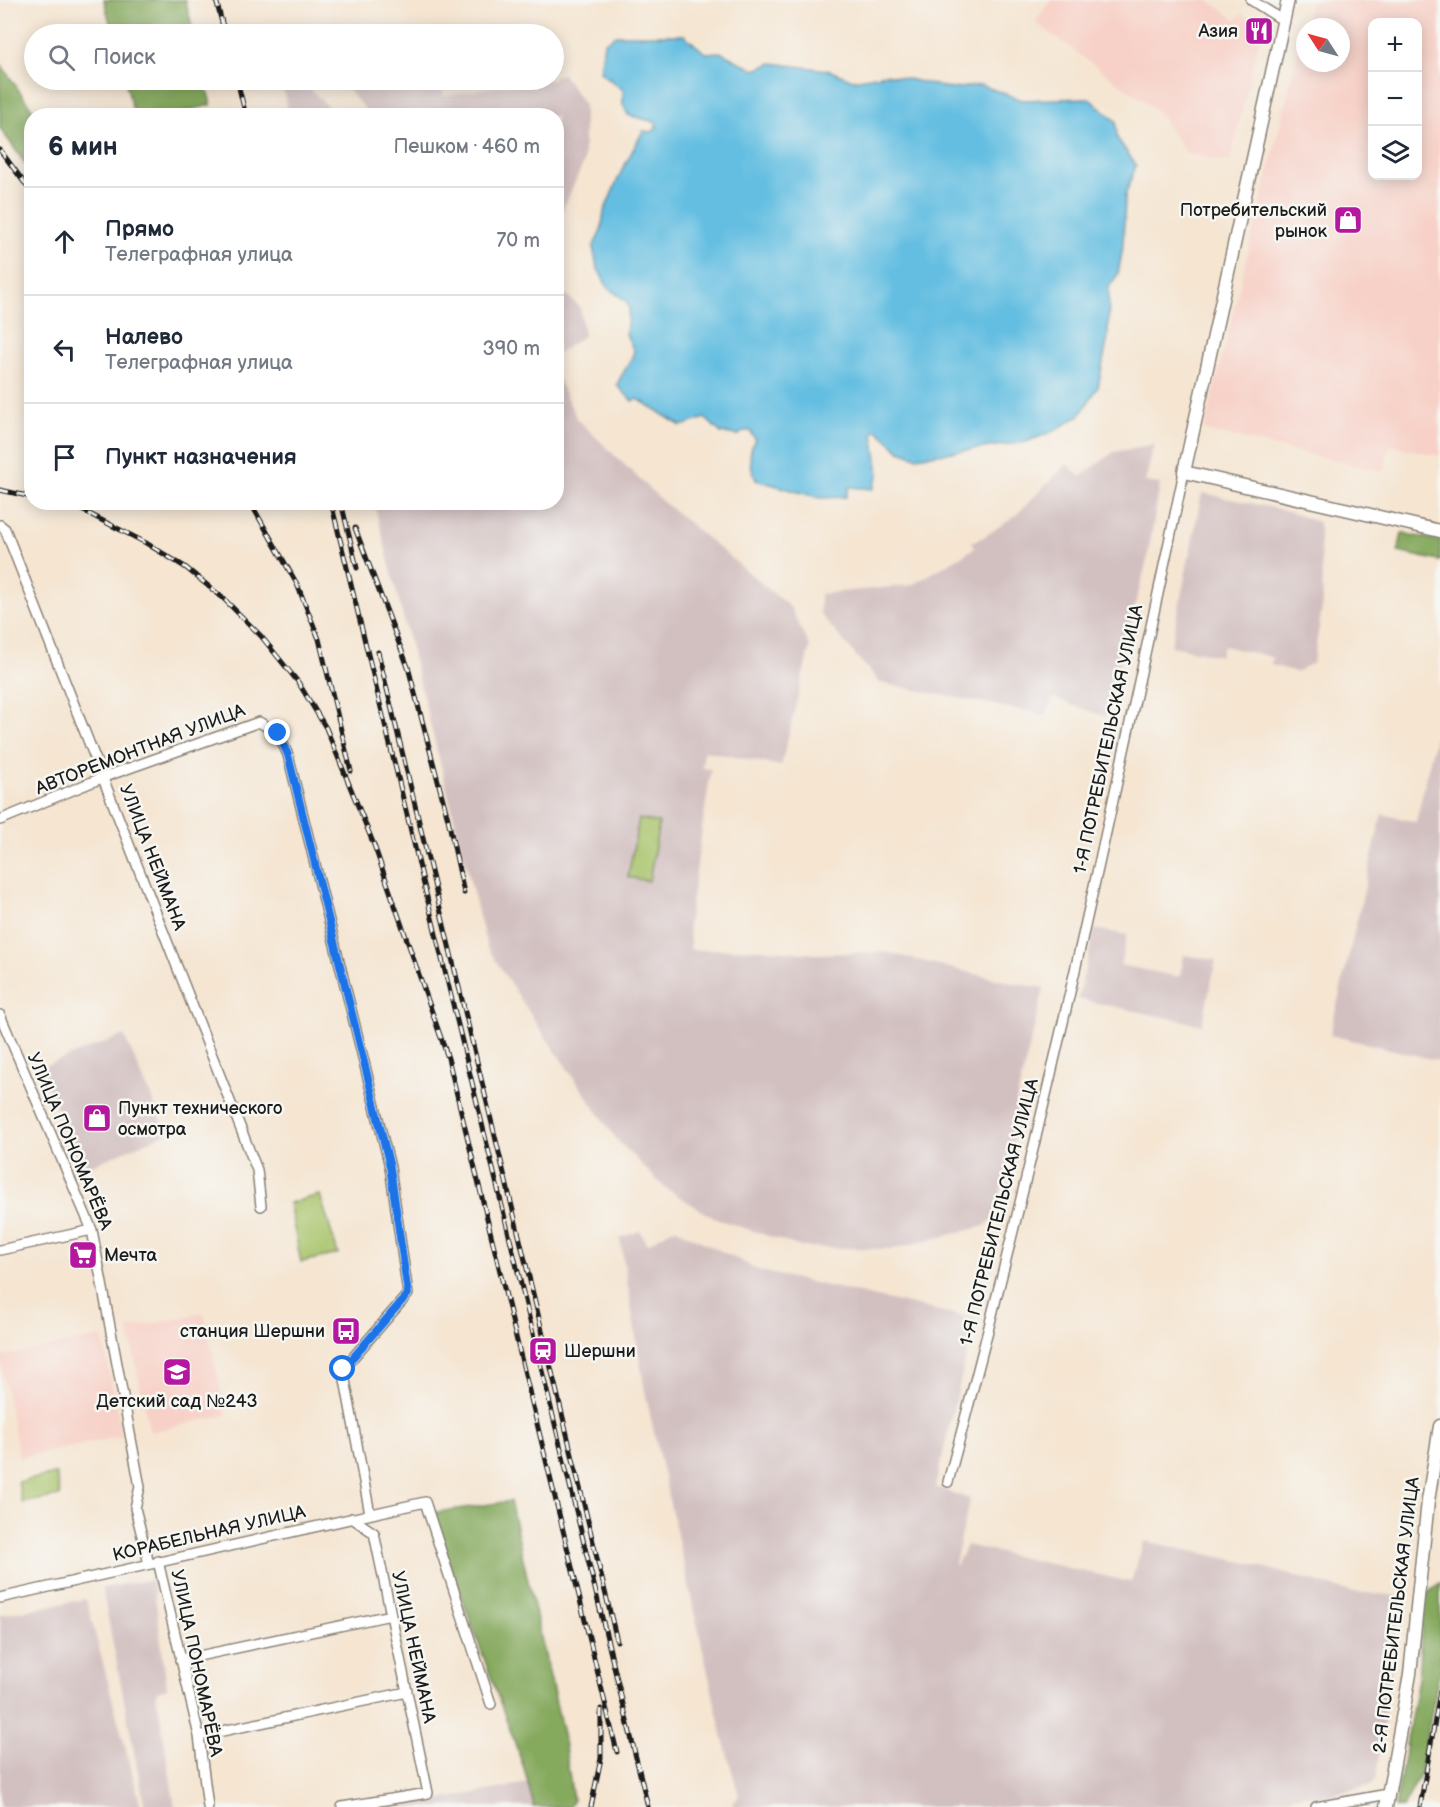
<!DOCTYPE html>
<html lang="ru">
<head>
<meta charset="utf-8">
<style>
	body { margin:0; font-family:"Balsamiq Sans",sans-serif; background:#f2f2f3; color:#1f2937 }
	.controls { position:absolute; right:18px; top:18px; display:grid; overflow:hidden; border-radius:12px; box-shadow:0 3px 15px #0003 }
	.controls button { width:54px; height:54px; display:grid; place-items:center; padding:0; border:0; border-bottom:2px solid #e0e1e3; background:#fff; color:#1f2937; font:30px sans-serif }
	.compass { position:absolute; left:1296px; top:18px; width:54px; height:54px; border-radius:50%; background:#fff; box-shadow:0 3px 15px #0003; rotate:306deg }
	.stop { position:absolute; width:18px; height:18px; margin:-14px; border:4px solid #1a73e8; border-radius:50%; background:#fff }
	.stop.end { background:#1a73e8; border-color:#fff; box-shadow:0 2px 6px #0008 }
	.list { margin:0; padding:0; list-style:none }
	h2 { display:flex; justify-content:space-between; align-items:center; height:78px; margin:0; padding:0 24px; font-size:26px }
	h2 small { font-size:20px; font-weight:400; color:#747a83 }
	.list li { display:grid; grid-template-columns:39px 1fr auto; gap:18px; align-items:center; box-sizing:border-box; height:108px; padding:0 24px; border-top:2px solid #e0e1e3 }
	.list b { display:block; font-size:22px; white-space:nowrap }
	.list p { margin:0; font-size:20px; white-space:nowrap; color:#747a83 }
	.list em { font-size:20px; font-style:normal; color:#747a83 }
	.icon { flex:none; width:33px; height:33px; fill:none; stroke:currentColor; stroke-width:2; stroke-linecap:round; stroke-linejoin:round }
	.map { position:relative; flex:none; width:1440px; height:1807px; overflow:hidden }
	.search { position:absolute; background:#fff; box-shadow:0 3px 15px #0003; left:24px; top:24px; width:540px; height:66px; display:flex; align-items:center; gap:15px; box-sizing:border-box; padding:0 21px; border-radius:33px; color:#747a83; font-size:22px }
	.panel { position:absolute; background:#fff; box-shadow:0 3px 15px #0003; left:24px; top:108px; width:540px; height:402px; border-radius:24px }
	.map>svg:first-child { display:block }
	.built { fill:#f7d1c7; fill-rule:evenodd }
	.industrial { fill:#d2bfc0 }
	.green { fill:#a7c369; stroke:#627042; stroke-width:1.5 }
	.forest { fill:#85a95d; stroke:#50623c; stroke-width:1.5 }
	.water { fill:#63bee1; stroke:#406d7e; stroke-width:1.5 }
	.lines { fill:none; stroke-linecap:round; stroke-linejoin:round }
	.street-casing { stroke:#888076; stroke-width:12 }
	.secondary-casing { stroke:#888076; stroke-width:15 }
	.street { stroke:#fff; stroke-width:9 }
	.secondary { stroke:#fff; stroke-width:12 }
	.rail-casing { stroke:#1c1c1c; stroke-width:5 }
	.rail { stroke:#f6f6f2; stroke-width:3; stroke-dasharray:9; stroke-linecap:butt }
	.route { stroke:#1a73e8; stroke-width:8 }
	.labels { text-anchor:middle; stroke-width:5; stroke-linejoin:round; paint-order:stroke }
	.poi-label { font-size:18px; fill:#1c1c1c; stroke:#f6f6f2; text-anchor:end }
	.street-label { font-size:18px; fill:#1c1c1c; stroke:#f6f6f2 }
</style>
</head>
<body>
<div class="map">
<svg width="1440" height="1807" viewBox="0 0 1440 1807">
	<rect width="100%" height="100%" fill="#f6f6f2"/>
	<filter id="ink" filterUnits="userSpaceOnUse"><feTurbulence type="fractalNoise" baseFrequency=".0167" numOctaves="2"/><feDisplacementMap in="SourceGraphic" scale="12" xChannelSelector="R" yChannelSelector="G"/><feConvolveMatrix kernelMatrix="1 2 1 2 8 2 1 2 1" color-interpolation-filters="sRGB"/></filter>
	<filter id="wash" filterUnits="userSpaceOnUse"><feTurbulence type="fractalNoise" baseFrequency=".008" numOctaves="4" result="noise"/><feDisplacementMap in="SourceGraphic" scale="24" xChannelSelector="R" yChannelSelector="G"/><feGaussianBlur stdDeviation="1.35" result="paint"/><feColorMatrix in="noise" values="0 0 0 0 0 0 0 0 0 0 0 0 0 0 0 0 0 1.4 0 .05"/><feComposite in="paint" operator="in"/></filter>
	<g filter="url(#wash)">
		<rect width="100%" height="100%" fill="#f5e5d1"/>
		<path class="built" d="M1051,0H1208L1236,20L1242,13L1262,27L1230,162L1186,153L1156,110L1035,22Z
			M1311,0H1440V456L1390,445L1384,472L1204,430ZM1418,22V176H1372V22ZM1305,27H1341V63H1305Z
			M204,1313L226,1415L150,1432L128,1329Z
			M102,1336L123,1436L19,1458L0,1357Z"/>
		<path class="industrial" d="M563,74L584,105V162L557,222L556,116L370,115L339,80H439L444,96L532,80H554V76Z
			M305,83L329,108L331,115H289L283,89Z
			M557,278L564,293L580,307L584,336L557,354Z
			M557,377L577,419L661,500L790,607L810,646L781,766L704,751L702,768L711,769L688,925L691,950L761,949L816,954L885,952L1013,983L1044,988L1016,1101L1019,1119L994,1217L985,1226L893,1249L801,1247L714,1218L664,1187L617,1140L540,1029L487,947L374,503L556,502Z
			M1154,444L1145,482L1160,484L1147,560L1106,717L1053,698L1046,715L880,683L820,614V594L912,585L975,548L971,542L984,537L1016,515L1067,464L1080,477L1114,452Z
			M1202,493L1279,509L1319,522L1323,602L1313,663L1296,672L1271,665L1272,657L1223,646L1220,656L1171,646Z
			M1440,716V1061L1330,1035L1382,814L1416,822Z
			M1095,929L1127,935L1120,965L1180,977L1184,955L1216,960L1202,1025L1078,999Z
			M124,1035L167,1133L83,1169L39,1068Z
			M675,1228L761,1271L975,1319L935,1487L970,1499L953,1572L966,1545L1131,1582L1144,1541L1248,1563L1352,1592L1401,1596L1376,1779L1372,1785L1320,1797L1306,1795L1218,1807H730L739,1796L722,1735L645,1392L620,1238L640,1231L647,1244Z
			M153,1579L167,1688L156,1692L175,1807H145L102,1588Z
			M86,1599L141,1807H0V1615Z
			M528,1783L534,1807H398L455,1797Z"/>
		<path class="green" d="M639,819L659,823L649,881L628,877Z
			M320,1195L338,1254L301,1262L289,1203Z
			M56,1474L60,1496L22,1503L18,1482Z"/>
		<path class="forest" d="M104,0H185L194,34H113Z
			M0,63L36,115L32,116L31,172L0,128Z
			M125,80H205L211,105L185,111V115H134Z
			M1402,533L1440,541V561L1398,552Z
			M510,1501L563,1734L573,1800L569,1807H534L524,1768L431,1513Z
			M1440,1583V1669L1419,1777L1403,1807H1395L1418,1679L1424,1596Z"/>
		<path class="water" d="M616,35H684L705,53L720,52L755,70L772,63L828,70L853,80L886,74L952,89L981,85L1022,100L1088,98L1116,121L1117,138L1136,165L1125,196L1123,247L1118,274L1109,287L1108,337L1098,387L1080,415L1054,431L1026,442L916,457L900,451L877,430L873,433L879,473L873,489L849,487L846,497L820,498L756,480C749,465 748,454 755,439L750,431H744L739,435L721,433L705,418L681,426L638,399L632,401L617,385C622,372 631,364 634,351L626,334L629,308L626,301L608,288L597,267L593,247L601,231L604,212L620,174L643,131L652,132L657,127L655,122L628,115L623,104V90L600,72L604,43Z"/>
	</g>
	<g filter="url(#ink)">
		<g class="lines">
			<g class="street-casing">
				<path id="street" d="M1251,0L1284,21
					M0,525L5,529L257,1170L261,1206
					M0,820L104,777L259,722L278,733L288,755L390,1167L408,1294L343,1369L370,1514
					M0,1015L92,1230L140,1487L135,1508L149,1564
					M0,1250L92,1230
					M948,1482C1039,1148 1112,810 1184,472
					M158,1561L199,1736L208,1807
					M0,1598L425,1502L491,1704
					M180,1660L391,1615
					M199,1736L407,1692
					M342,1807L428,1793L374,1533L352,1518
					M1316,1807L1388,1794"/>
			</g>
			<g class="secondary-casing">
				<path id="secondary" d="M1288,0L1184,472L1440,531
					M1386,1807L1410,1674L1428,1501L1440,1426"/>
			</g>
			<use href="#street" class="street"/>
			<use href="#secondary" class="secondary"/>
			<g class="rail-casing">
				<path id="rail" d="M216,0L225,34
					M237,80L246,116
					M0,150L32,193
					M0,490L32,497
					M55,502L78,508L146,543L185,567L223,598L261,636L298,682L326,728L374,845L448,1058L617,1752
					M250,502L297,584L319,639L351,771
					M331,502L648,1807
					M341,502L357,568
					M355,528L408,667L448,819L464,893
					M378,652L617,1641
					M591,1807L601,1758V1709
					M1420,1807L1440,1691"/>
			</g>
			<use href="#rail" class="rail"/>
		</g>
	</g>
	<g class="lines" filter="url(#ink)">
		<path class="route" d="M278,733L288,755L390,1167L408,1294L343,1369"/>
	</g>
	<defs>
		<g id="restaurant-square" transform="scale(1.5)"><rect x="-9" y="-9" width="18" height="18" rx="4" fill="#b5179e" stroke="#f6f6f2"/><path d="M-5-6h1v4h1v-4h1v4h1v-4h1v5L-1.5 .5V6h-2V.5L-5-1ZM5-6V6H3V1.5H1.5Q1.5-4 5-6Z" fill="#fff"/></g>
		<g id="shop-square" transform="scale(1.5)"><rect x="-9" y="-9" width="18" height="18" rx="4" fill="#b5179e" stroke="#f6f6f2"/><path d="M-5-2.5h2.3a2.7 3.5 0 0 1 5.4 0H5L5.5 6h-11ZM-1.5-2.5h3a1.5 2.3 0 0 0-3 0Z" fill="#fff"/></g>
		<g id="supermarket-square" transform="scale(1.5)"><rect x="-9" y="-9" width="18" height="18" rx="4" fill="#b5179e" stroke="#f6f6f2"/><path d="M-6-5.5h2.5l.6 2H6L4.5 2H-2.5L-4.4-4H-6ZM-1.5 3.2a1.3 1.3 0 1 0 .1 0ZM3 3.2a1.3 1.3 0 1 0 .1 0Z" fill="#fff"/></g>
		<g id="bus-square" transform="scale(1.5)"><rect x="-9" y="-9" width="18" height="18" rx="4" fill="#b5179e" stroke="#f6f6f2"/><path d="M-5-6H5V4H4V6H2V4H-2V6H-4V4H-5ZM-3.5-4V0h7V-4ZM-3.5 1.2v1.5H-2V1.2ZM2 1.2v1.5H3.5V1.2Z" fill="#fff"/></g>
		<g id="station-square" transform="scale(1.5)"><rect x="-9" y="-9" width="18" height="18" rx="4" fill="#b5179e" stroke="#f6f6f2"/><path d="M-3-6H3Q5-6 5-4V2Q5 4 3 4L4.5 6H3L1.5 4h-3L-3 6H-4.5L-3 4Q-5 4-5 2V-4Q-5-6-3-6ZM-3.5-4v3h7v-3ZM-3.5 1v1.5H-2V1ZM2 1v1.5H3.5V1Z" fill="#fff"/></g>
		<g id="school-square" transform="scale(1.5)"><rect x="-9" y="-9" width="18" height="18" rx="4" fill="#b5179e" stroke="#f6f6f2"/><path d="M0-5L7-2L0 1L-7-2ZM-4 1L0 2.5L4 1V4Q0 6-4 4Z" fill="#fff"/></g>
	</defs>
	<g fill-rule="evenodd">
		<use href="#restaurant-square" x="1259" y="31"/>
		<use href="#shop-square" x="1348" y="220"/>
		<use href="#shop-square" x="97" y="1118"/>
		<use href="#supermarket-square" x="83" y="1255"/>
		<use href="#bus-square" x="346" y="1331"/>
		<use href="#station-square" x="543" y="1351"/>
		<use href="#school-square" x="177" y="1372"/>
	</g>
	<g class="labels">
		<g class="poi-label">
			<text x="1238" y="37">Азия</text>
			<text x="1327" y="216">Потребительский<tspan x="1327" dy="21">рынок</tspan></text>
			<text x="118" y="1114" text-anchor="start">Пункт технического<tspan x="118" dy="21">осмотра</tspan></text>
			<text x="104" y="1261" text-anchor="start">Мечта</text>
			<text x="325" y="1337">станция Шершни</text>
			<text x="564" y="1357" text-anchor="start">Шершни</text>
			<text x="177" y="1407" text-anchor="middle">Детский сад №243</text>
		</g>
		<g class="street-label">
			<text transform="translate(1108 739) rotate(-78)" y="6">1-Я ПОТРЕБИТЕЛЬСКАЯ УЛИЦА</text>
			<text transform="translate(140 749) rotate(-21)" y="6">АВТОРЕМОНТНАЯ УЛИЦА</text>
			<text transform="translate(153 857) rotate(69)" y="6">УЛИЦА НЕЙМАНА</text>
			<text transform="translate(70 1141) rotate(67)" y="6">УЛИЦА ПОНОМАРЁВА</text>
			<text transform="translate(999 1212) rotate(-76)" y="6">1-Я ПОТРЕБИТЕЛЬСКАЯ УЛИЦА</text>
			<text transform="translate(209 1533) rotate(-13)" y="6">КОРАБЕЛЬНАЯ УЛИЦА</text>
			<text transform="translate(1396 1615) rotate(-83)" y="6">2-Я ПОТРЕБИТЕЛЬСКАЯ УЛИЦА</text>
			<text transform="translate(414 1647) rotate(78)" y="6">УЛИЦА НЕЙМАНА</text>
			<text transform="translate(197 1663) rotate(78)" y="6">УЛИЦА ПОНОМАРЁВА</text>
		</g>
	</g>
</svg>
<div class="controls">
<button>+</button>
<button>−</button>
<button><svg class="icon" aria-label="layers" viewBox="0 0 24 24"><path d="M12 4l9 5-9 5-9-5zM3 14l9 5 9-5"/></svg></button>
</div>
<svg class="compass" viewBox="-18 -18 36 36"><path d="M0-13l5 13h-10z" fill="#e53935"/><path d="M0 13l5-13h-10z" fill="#747a83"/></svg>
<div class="stop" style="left:343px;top:1369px"></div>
<div class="stop end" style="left:278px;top:733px"></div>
<div class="search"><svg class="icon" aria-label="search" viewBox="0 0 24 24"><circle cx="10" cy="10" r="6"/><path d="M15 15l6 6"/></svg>Поиск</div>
<section class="panel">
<h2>6 мин<small>Пешком · 460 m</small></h2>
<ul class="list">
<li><svg class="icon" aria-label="ahead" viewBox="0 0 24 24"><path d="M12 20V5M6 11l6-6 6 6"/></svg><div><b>Прямо</b><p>Телеграфная улица</p></div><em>70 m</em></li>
<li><svg class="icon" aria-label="left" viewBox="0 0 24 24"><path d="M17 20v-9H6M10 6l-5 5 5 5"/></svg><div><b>Налево</b><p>Телеграфная улица</p></div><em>390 m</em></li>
<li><svg class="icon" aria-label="arrive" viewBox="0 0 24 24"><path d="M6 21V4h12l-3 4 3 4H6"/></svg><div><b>Пункт назначения</b></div></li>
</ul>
</section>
</div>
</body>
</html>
